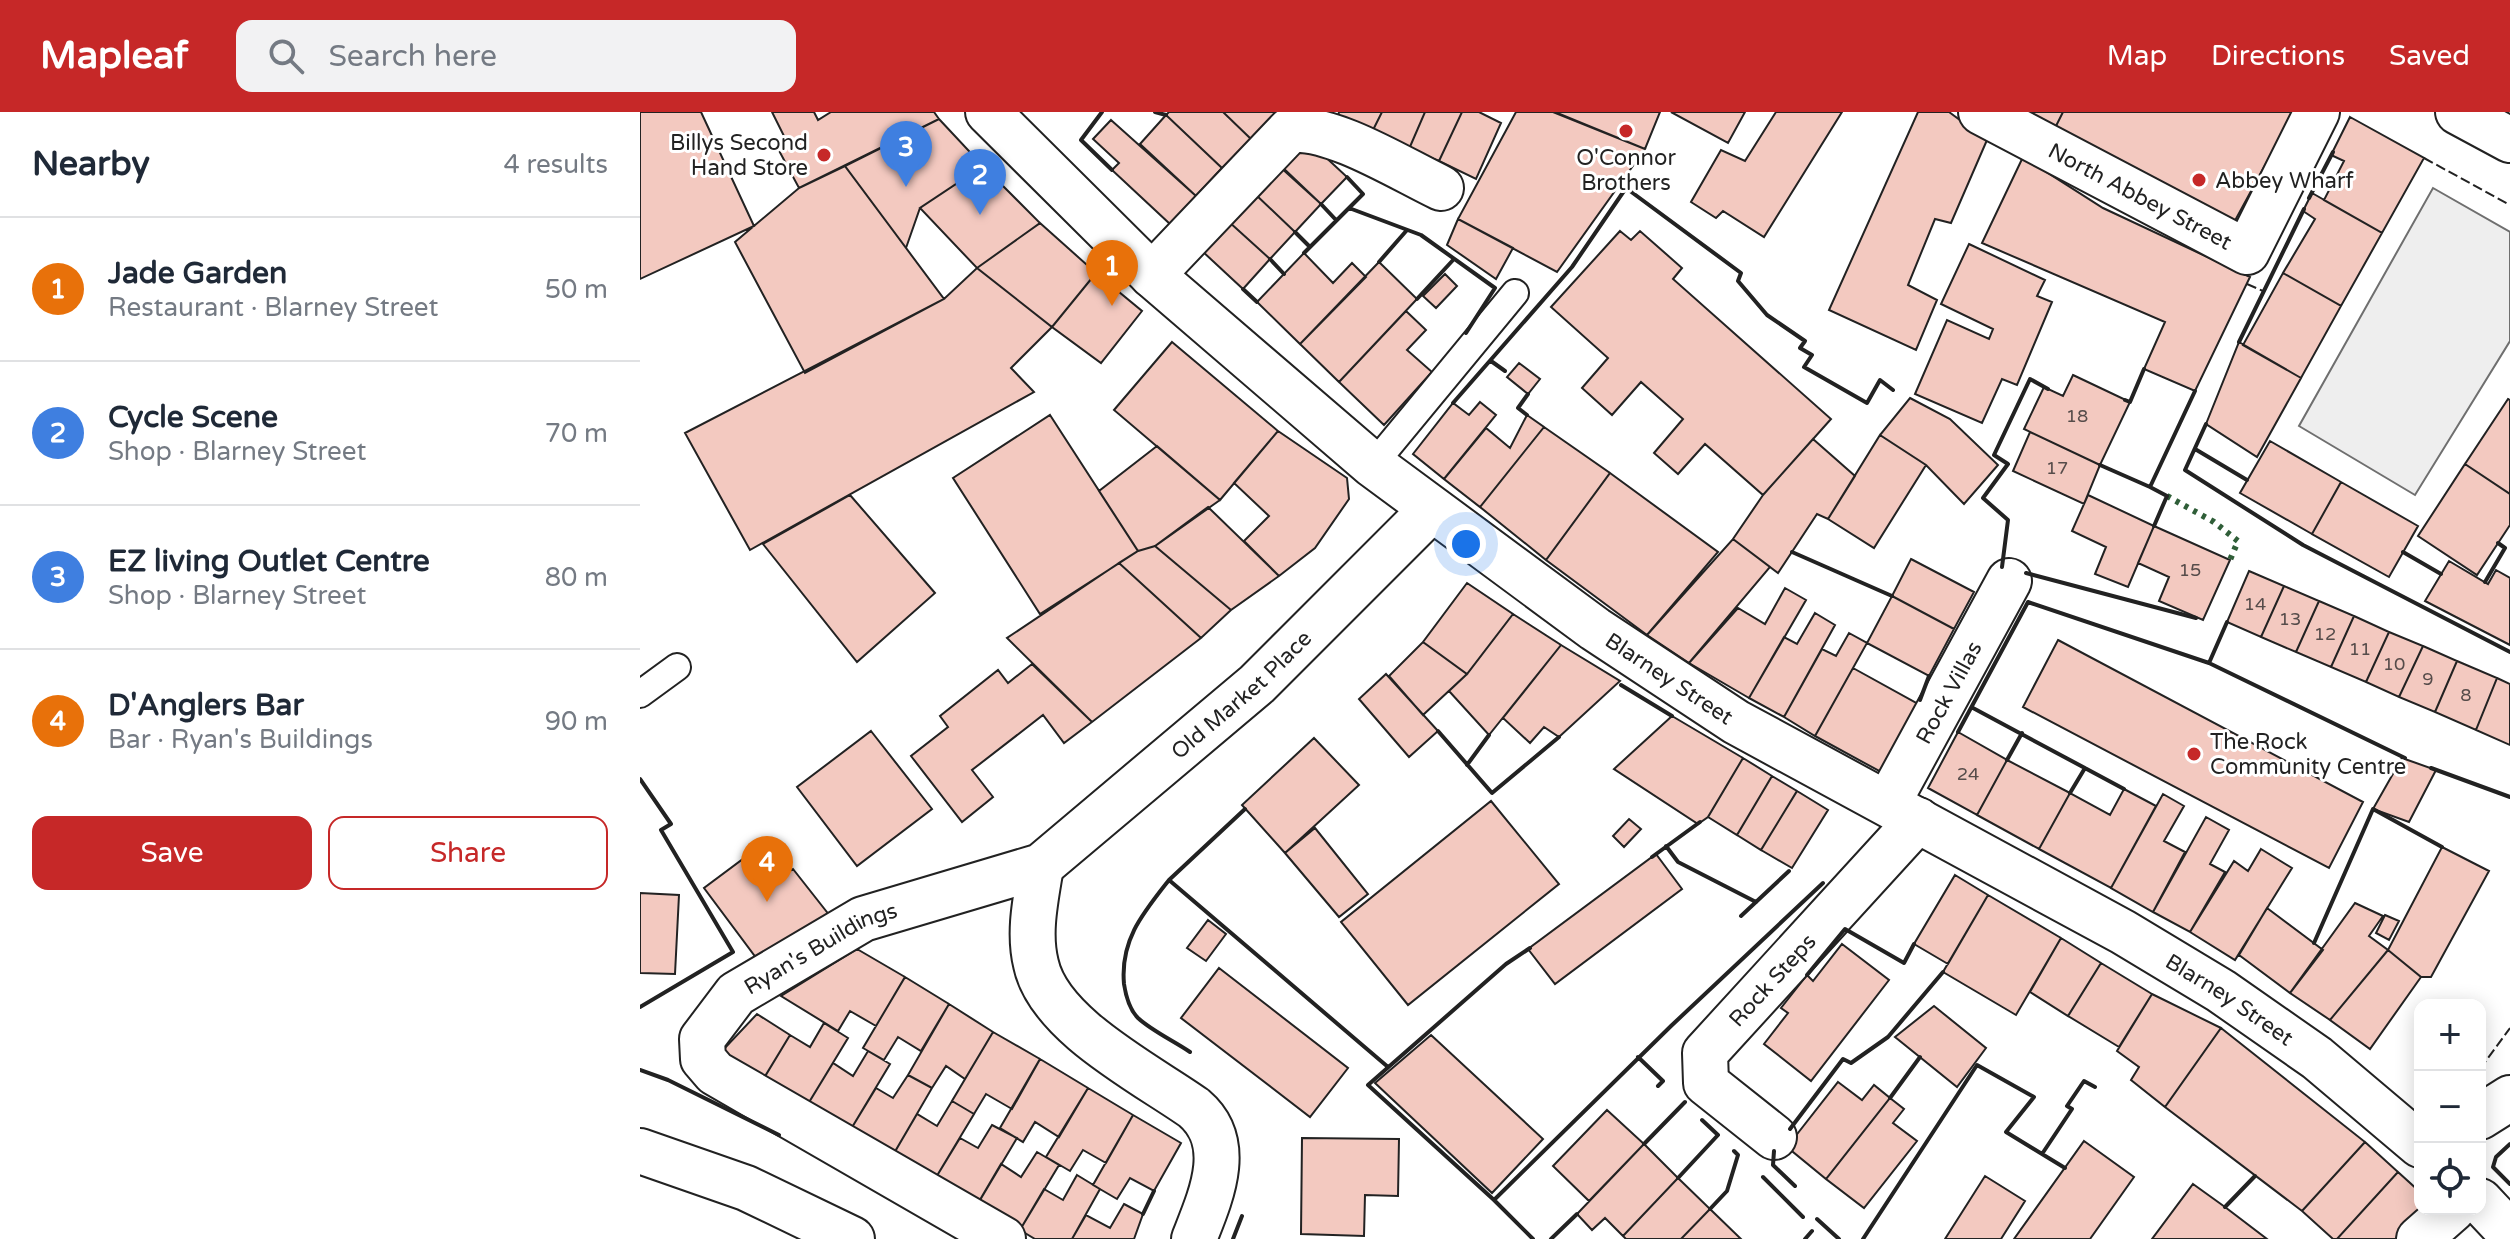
<!DOCTYPE html>
<html lang="en">
<head>
<meta charset="utf-8">
<style>
	body { margin:0; font-family:"Varela Round",sans-serif; background:#f2f2f3; color:#1f2937 }
	.controls { position:absolute; right:24px; bottom:24px; display:grid; overflow:hidden; border-radius:16px; box-shadow:0 4px 20px #0003 }
	.controls button { width:72px; height:72px; display:grid; place-items:center; padding:0; border:0; border-bottom:2px solid #e0e1e3; background:#fff; color:#1f2937; font:40px sans-serif }
	.you { position:absolute; left:826px; top:432px; width:28px; height:28px; margin:-20px; border:6px solid #fff; border-radius:50%; background:#1a73e8; box-shadow:0 0 0 12px #1a73e833 }
	.badge { display:grid; place-items:center; width:52px; height:52px; border-radius:50%; background:#c62828; color:#fff; font-size:26px; font-weight:700 }
	.pin { position:absolute; translate:-50% -66px; filter:drop-shadow(0 2px 4px #0008) }
	.pin::after { content:''; position:absolute; top:42px; width:28px; height:24px; background:inherit; clip-path:polygon(0 0,100% 0,50% 100%) }
	.list { margin:0; padding:0; list-style:none }
	h2 { display:flex; justify-content:space-between; align-items:center; height:104px; margin:0; padding:0 32px; font-size:34px }
	h2 small { font-size:26px; font-weight:400; color:#747a83 }
	.list li { display:grid; grid-template-columns:52px 1fr auto; gap:24px; align-items:center; box-sizing:border-box; height:144px; padding:0 32px; border-top:2px solid #e0e1e3 }
	.list b { display:block; font-size:30px; white-space:nowrap }
	.list p { margin:0; font-size:26px; white-space:nowrap; color:#747a83 }
	.list em { font-size:26px; font-style:normal; color:#747a83 }
	.actions { display:flex; gap:16px; padding:24px 32px }
	.actions a { flex:1; padding:18px 0; border:2px solid #c62828; border-radius:16px; text-align:center; font-size:28px; color:#c62828 }
	.actions .main { background:#c62828; color:#fff }
	.icon { flex:none; width:44px; height:44px; fill:none; stroke:currentColor; stroke-width:2; stroke-linecap:round; stroke-linejoin:round }
	.map { position:relative; flex:none; width:1870px; height:1127px; overflow:hidden }
	header { display:flex; align-items:center; gap:48px; box-sizing:border-box; height:112px; padding:0 40px; background:#c62828; color:#fff }
	header strong { font-size:38px }
	nav { display:flex; gap:44px; margin-inline-start:auto; font-size:28px }
	.search { width:560px; height:72px; background:#f2f2f3; display:flex; align-items:center; gap:20px; box-sizing:border-box; padding:0 28px; border-radius:16px; color:#747a83; font-size:30px }
	main { display:flex }
	aside { flex:1; background:#fff }
	.map>svg:first-child { display:block }
	.green { fill:#eee; stroke:#6f6f6f; stroke-width:2 }
	.building { fill:#f3c9c0; stroke:#222; stroke-width:2 }
	.lines { fill:none; stroke-linecap:round; stroke-linejoin:round }
	.service-casing { stroke:#222; stroke-width:30 }
	.minor-casing { stroke:#222; stroke-width:48 }
	.secondary-casing { stroke:#222; stroke-width:48 }
	.service { stroke:#fff; stroke-width:26 }
	.minor { stroke:#fff; stroke-width:44 }
	.secondary { stroke:#fff; stroke-width:44 }
	.hedge { stroke:#2f5e38; stroke-width:6; stroke-dasharray:4 6; stroke-linecap:butt }
	.fence { stroke:#222; stroke-width:2; stroke-dasharray:10 4; stroke-linecap:butt }
	.wall { stroke:#222; stroke-width:4 }
	.poi-dot { fill:#c62828; stroke:#fff; stroke-width:3 }
	.labels { text-anchor:middle; stroke-width:6; stroke-linejoin:round; paint-order:stroke }
	.number-label { font-size:18px; fill:#564c4a }
	.poi-label { font-size:22px; fill:#222; stroke:#fff; text-anchor:start }
	.street-label { font-size:22px; fill:#222; stroke:#fff }
</style>
</head>
<body>
<header>
<strong>Mapleaf</strong>
<div class="search"><svg class="icon" aria-label="search" viewBox="0 0 24 24"><circle cx="10" cy="10" r="6"/><path d="M15 15l6 6"/></svg>Search here</div>
<nav><a>Map</a><a>Directions</a><a>Saved</a></nav>
</header>
<main>
<aside>
<h2>Nearby<small>4 results</small></h2>
<ul class="list">
<li><span class="badge" style="background:#e8710a">1</span><div><b>Jade Garden</b><p>Restaurant · Blarney Street</p></div><em>50 m</em></li>
<li><span class="badge" style="background:#3f7fe0">2</span><div><b>Cycle Scene</b><p>Shop · Blarney Street</p></div><em>70 m</em></li>
<li><span class="badge" style="background:#3f7fe0">3</span><div><b>EZ living Outlet Centre</b><p>Shop · Blarney Street</p></div><em>80 m</em></li>
<li><span class="badge" style="background:#e8710a">4</span><div><b>D'Anglers Bar</b><p>Bar · Ryan's Buildings</p></div><em>90 m</em></li>
</ul>
<div class="actions"><a class="main">Save</a><a>Share</a></div>
</aside>
<div class="map">
<svg width="1870" height="1127" viewBox="0 0 1870 1127">
	<rect width="100%" height="100%" fill="#fff"/>
	<path class="green" d="M1793,76L1870,120V229L1775,383L1659,314Z"/>
	<path class="building" d="M0,0H61L114,114L0,167Z
		M132,0H174L178,8L191,0H294L299,7L159,76L136,33L146,28Z
		M529,0H583L611,27L582,56L526,3Z
		M583,0H637L611,27Z
		M699,0H742L732,20L698,4Z
		M742,0H785L769,37L732,20Z
		M785,0H822L799,49L769,37Z
		M822,0H839L861,11L836,67L799,49Z
		M876,0H913L1005,37L917,160L818,107Z
		M915,0H1020L1005,37Z
		M1031,0H1105L1088,31Z
		M1136,0H1202L1124,125L1083,99L1076,106L1051,90L1081,38L1105,49Z
		M1278,0H1309L1347,28L1311,111L1295,107L1268,173L1297,188L1276,238L1189,198Z
		M1374,0H1423L1413,20Z
		M1423,0H1654L1591,116L1413,20Z
		M526,3L582,56L556,84L500,32Z
		M1710,5L1784,46L1742,121L1684,88L1704,49L1691,43Z
		M299,7L343,54L280,96L266,136L205,54Z
		M471,8L556,84L530,112L472,58L479,51L453,27Z
		M665,26L707,65L681,92L640,53Z
		M1383,45L1463,96L1610,165L1555,279L1504,257L1525,210L1342,131Z
		M205,54L304,187L165,261L95,130L159,76Z
		M343,54L400,111L337,156L280,96Z
		M639,54L681,92L655,120L614,81Z
		M614,81L655,120L630,147L588,109Z
		M1672,81L1742,121L1701,194L1643,161L1675,107L1663,99Z
		M818,107L873,136L856,167L807,133Z
		M588,109L630,147L603,177L561,138Z
		M400,111L456,161L412,215L337,156Z
		M980,119L991,128L1000,119L1042,156L1033,167L1191,307L1123,383L1065,332L1038,362L1014,341L1043,307L1001,270L972,303L942,276L968,246L911,195Z
		M1329,132L1405,168L1397,184L1412,190L1377,273L1362,267L1342,311L1275,282L1307,208L1349,227L1353,217L1301,192Z
		M664,141L693,171L712,151L726,165L660,232L617,190Z
		M739,150L777,187L699,270L660,232Z
		M337,156L412,215L371,256L394,280L110,438L45,321L304,187Z
		M456,161L502,199L461,251L412,215Z
		M1643,161L1701,194L1661,266L1603,233Z
		M805,162L817,174L796,196L783,184Z
		M766,199L786,218L767,238L792,260L744,313L699,270Z
		M532,230L638,319L580,388L474,298Z
		M1599,230L1661,266L1617,345L1566,312Z
		M879,251L900,267L888,282L867,265Z
		M1433,263L1490,290L1460,353L1384,317L1404,275L1423,284Z
		M1270,286L1310,307L1358,353L1324,392L1286,353L1240,323Z
		M1868,287L1870,288V382L1825,352Z
		M840,290L856,303L804,367L773,342L813,291L829,303Z
		M410,303L498,439L400,502L313,366Z
		M887,303L904,315L840,395L804,367L846,316L870,336Z
		M904,315L970,361L906,448L840,395Z
		M638,319L707,366L709,387L675,436L639,464L604,429L629,404L594,371Z
		M1390,320L1460,353L1444,392L1373,359Z
		M1240,323L1286,353L1234,436L1188,407Z
		M1173,327L1215,364L1188,407L1177,402L1138,461L1093,427L1123,383Z
		M1630,329L1701,370L1672,422L1600,381Z
		M517,334L580,388L515,434L498,439L459,379Z
		M1825,352L1870,382V413L1837,463L1778,424Z
		M970,361L1078,440L1007,523L906,448Z
		M1701,370L1778,414L1749,465L1672,422Z
		M210,383L295,481L217,550L123,432Z
		M1448,383L1514,414L1488,475L1455,462L1466,435L1432,419Z
		M568,395L639,464L591,498L515,434Z
		M1514,414L1590,448L1563,508L1519,489L1529,465L1498,451Z
		M1093,427L1130,455L1049,551L1007,523Z
		M515,434L591,498L561,526L479,451L498,439Z
		M1271,447L1334,480L1314,517L1252,484Z
		M1809,449L1848,472L1856,458L1870,466V533L1785,489Z
		M479,451L561,526L452,610L367,526Z
		M1609,459L1644,474L1621,525L1587,510Z
		M827,471L873,502L827,562L783,530Z
		M1644,474L1679,489L1656,540L1621,525Z
		M1145,476L1166,488L1109,586L1049,551L1098,496L1125,512Z
		M1252,484L1314,517L1289,564L1227,531Z
		M1679,489L1714,504L1691,555L1656,540Z
		M1175,501L1195,513L1144,605L1109,586L1144,525L1157,532Z
		M873,502L921,533L849,623L809,579L827,562Z
		M1714,504L1749,520L1726,570L1691,555Z
		M1749,520L1783,534L1759,585L1726,570Z
		M1209,521L1227,531L1175,624L1144,605L1182,537L1196,544Z
		M1418,528L1723,690L1689,756L1383,595Z
		M783,530L827,562L783,603L749,564Z
		M921,533L980,569L919,625L904,615L890,631L863,606Z
		M1783,534L1817,549L1795,600L1759,585Z
		M1817,549L1857,566L1836,618L1795,600Z
		M392,552L452,610L424,631L403,603L332,658L353,685L322,710L271,644L308,615L300,604L358,558L368,571Z
		M1213,556L1278,592L1241,660L1175,624Z
		M746,562L798,619L769,645L719,587Z
		M1857,566L1870,572V633L1836,618Z
		M1032,604L1103,646L1068,705L1058,712L974,657Z
		M231,619L292,697L217,754L157,675Z
		M1318,620L1367,648L1337,703L1288,676Z
		M674,626L719,673L645,741L602,693Z
		M1103,646L1132,664L1097,723L1068,705Z
		M1762,646L1796,658L1769,710L1733,697Z
		M1367,648L1430,681L1399,737L1337,703Z
		M1132,664L1157,679L1121,738L1097,723Z
		M1484,677L1516,694L1471,776L1399,737L1430,681L1470,703Z
		M1157,679L1188,698L1152,756L1121,738Z
		M1523,682L1544,694L1524,729L1545,740L1513,800L1471,776Z
		M851,689L919,772L768,893L701,810Z
		M1566,705L1589,718L1570,752L1585,760L1550,820L1513,800Z
		M989,707L1001,717L984,735L973,724Z
		M675,716L728,782L699,805L645,741Z
		M1802,735L1849,759L1791,865H1781L1748,838Z
		M1621,737L1652,756L1595,848L1550,820L1594,749L1608,759Z
		M115,738L137,768L153,757L190,804L123,855L64,776Z
		M1016,742L1042,777L915,872L888,837Z
		M1315,763L1348,783L1308,852L1274,832Z
		M0,781L39,783L35,862L0,861Z
		M1348,783L1421,826L1376,903L1303,860Z
		M1715,791L1743,804L1729,824L1748,838L1690,908L1650,881Z
		M1627,796L1683,838L1650,881L1599,843Z
		M1745,803L1759,809L1749,828L1736,821Z
		M568,808L586,822L566,849L547,836Z
		M1421,826L1461,851L1428,904L1390,880Z
		M1202,832L1249,868L1171,969L1124,932L1148,901L1141,896L1167,863L1173,869Z
		M217,837L265,865L236,914L210,899L198,919L141,884Z
		M1748,838L1781,865L1730,937L1690,908Z
		M1461,851L1512,882L1479,935L1428,904Z
		M579,856L708,956L670,1005L541,906Z
		M265,865L309,892L281,939L258,925L244,948L223,936Z
		M1512,882L1581,916L1525,995L1491,968L1499,955L1477,939Z
		M309,892L353,920L325,967L306,954L292,976L268,963Z
		M1294,894L1346,936L1317,975L1255,925Z
		M117,902L150,923L124,966L82,939Z
		M184,911L208,926L168,992L124,966L150,923L170,935Z
		M1581,916L1725,1030L1662,1099L1525,995Z
		M353,920L400,947L372,997L346,982L334,1002L312,989Z
		M791,923L903,1027L852,1081L735,971Z
		M228,939L250,952L211,1017L168,992L193,951L213,964Z
		M400,947L448,976L419,1025L395,1010L383,1030L360,1016Z
		M268,963L292,976L253,1043L211,1017L236,976L253,986Z
		M1198,970L1222,988L1234,973L1250,986L1186,1067L1147,1035Z
		M448,976L493,1003L466,1051L443,1038L430,1059L406,1045Z
		M1250,986L1264,997L1253,1011L1277,1029L1224,1096L1186,1067Z
		M312,989L334,1002L295,1067L253,1043L277,1002L297,1014Z
		M967,998L1004,1032L949,1089L913,1054Z
		M493,1003L541,1031L514,1079L490,1066L477,1087L453,1073Z
		M352,1013L377,1026L337,1093L295,1067L320,1026L338,1036Z
		M662,1026L759,1027L758,1084L725,1083L724,1124L661,1122Z
		M1444,1029L1494,1065L1450,1127H1374Z
		M1725,1030L1758,1060L1697,1127H1693L1662,1099Z
		M1004,1032L1038,1066L983,1124L965,1106L952,1118L937,1102Z
		M397,1040L419,1053L380,1118L337,1093L361,1052L381,1065Z
		M1758,1060L1780,1080V1097H1791L1756,1127H1697Z
		M437,1063L460,1077L432,1127H395L380,1118L404,1077L423,1088Z
		M1345,1064L1385,1089L1361,1127H1305Z
		M1038,1066L1070,1097L1041,1127H986L983,1124Z
		M1553,1072L1585,1095L1627,1127H1512Z
		M484,1092L503,1102L494,1127H432L446,1103L470,1116Z
		M1070,1097L1101,1127H1041Z"/>
	<g class="lines">
		<g class="service-casing">
			<path id="service" d="M733,353L875,181
				M0,582L37,555"/>
		</g>
		<g class="minor-casing">
			<g id="minor">
				<path id="s1" d="M348,0L512,163L733,353L955,517L1096,610L1483,820L1581,879L1677,946L1780,1033"/>
				<path id="s2" d="M1341,0L1607,140L1677,0"/>
				<path d="M512,163L650,18C693,14 761,57 801,76"/>
				<path id="s3" d="M1248,691L1369,469"/>
				<path d="M401,754C396,786 388,820 396,852C409,913 506,962 554,996C595,1031 571,1084 554,1127"/>
				<path d="M1840,1005L1870,986"/>
				<path id="s4" d="M1134,1025L1066,971L1065,941L1278,708"/>
				<path d="M0,1039L106,1076L212,1127"/>
				<path d="M1840,1089L1870,1121"/>
				<path id="s5" d="M363,1127L75,961L63,947L62,927L96,882L223,807L401,754L617,572L791,398"/>
				<path d="M1779,1127L1813,1097"/>
			</g>
		</g>
		<g class="secondary-casing">
			<path id="secondary" d="M1818,0L1870,28"/>
		</g>
		<use href="#service" class="service"/>
		<use href="#minor" class="minor"/>
		<use href="#secondary" class="secondary"/>
		<path class="hedge" d="M1527,384L1574,410L1598,429L1590,448"/>
		<path class="fence" d="M1784,46L1870,93
			M1607,172L1623,179
			M1840,957L1870,916"/>
		<path class="wall" d="M462,0L441,28L472,58
			M515,0L526,3
			M707,65L723,82L709,96
			M1669,86L1693,40
			M681,92L696,108
			M655,120L670,135
			M664,141L709,96L781,123L855,176L826,221
			M630,147L644,162
			M739,150L767,118
			M603,177L617,190
			M777,187L814,147
			M1599,230L1664,97
			M851,249L865,259
			M1485,288L1490,290L1504,257
			M813,291L932,155L986,76L1101,161L1098,169L1127,203L1165,229L1160,236L1172,243L1164,255L1227,291L1240,268L1253,278
			M887,303L878,296L888,282
			M1566,312L1545,358L1663,433L1870,540
			M1555,337L1607,368
			M1460,353L1510,375L1555,279
			M1510,375L1527,384L1514,414
			M1152,440L1252,484
			M1763,440L1801,462
			M1362,455L1368,408L1343,386L1368,352L1354,343L1390,267L1408,277
			M1386,461L1556,506
			M1845,470L1865,436L1858,431
			M1569,551L1587,510
			M981,573L1032,604
			M1280,588L1289,564
			M1333,596L1484,677
			M798,619L852,681L919,625
			M1318,620L1388,490L1569,551L1765,646
			M1367,648L1382,621
			M827,653L849,623
			M1791,656L1870,685
			M0,667L31,712L21,718L93,840L0,895
			M1430,681L1445,656
			M605,697L529,768L748,955
			M1026,734L1038,750L1116,790
			M1012,745L1060,710
			M529,768C503,801 480,828 484,872C486,885 489,897 498,906C512,919 534,929 550,940
			M1101,804L1149,759
			M1674,831L1733,697L1802,735
			M890,836L866,852L728,973L854,1088L1031,914L1183,771
			M1167,863L1205,817L1264,851L1274,832
			M998,945L1023,969L1018,974
			M0,958L28,968L139,1023
			M1250,986L1280,945
			M1150,1017L1203,947L1211,951L1248,925L1303,860
			M1004,1032L1045,990
			M1870,1032L1856,1045L1853,1055L1870,1072
			M1134,1039L1133,1053L1155,1074
			M1402,1042L1432,997L1427,994L1444,969L1455,975
			M1123,1065L1163,1105
			M1038,1066L1078,1023L1062,1008
			M854,1088L893,1127
			M1585,1095L1615,1064
			M1070,1097L1087,1079L1098,1043L1094,1039
			M503,1102L514,1079
			M1177,1107L1199,1127
			M593,1127L602,1104
			M911,1127L937,1102
			M1165,1127L1172,1119
			M1223,1127L1337,953L1394,985L1366,1020L1425,1056"/>
	</g>
	<g class="poi-dot">
		<circle cx="986" cy="19" r="8"/>
		<circle cx="184" cy="43" r="8"/>
		<circle cx="1559" cy="68" r="8"/>
		<circle cx="1554" cy="642" r="8"/>
	</g>
	<g class="labels">
		<g class="number-label">
			<text x="1437" y="310">18</text>
			<text x="1417" y="362">17</text>
			<text x="1550" y="464">15</text>
			<text x="1615" y="498">14</text>
			<text x="1650" y="513">13</text>
			<text x="1685" y="528">12</text>
			<text x="1720" y="543">11</text>
			<text x="1754" y="558">10</text>
			<text x="1788" y="573">9</text>
			<text x="1826" y="589">8</text>
			<text x="1328" y="668">24</text>
		</g>
		<g class="poi-label">
			<text x="168" y="38" text-anchor="end">Billys Second<tspan x="168" dy="25">Hand Store</tspan></text>
			<text x="986" y="53" text-anchor="middle">O'Connor<tspan x="986" dy="25">Brothers</tspan></text>
			<text x="1575" y="76">Abbey Wharf</text>
			<text x="1570" y="637">The Rock<tspan x="1570" dy="25">Community Centre</tspan></text>
		</g>
		<g class="street-label">
			<text dy="8" stroke="none"><textPath href="#s2" startOffset="180">North Abbey Street</textPath></text>
			<text dy="8" stroke="none"><textPath href="#s1" startOffset="888">Blarney Street</textPath></text>
			<text dy="8" stroke="none"><textPath href="#s3" startOffset="126">Rock Villas</textPath></text>
			<text dy="8" stroke="none"><textPath href="#s5" startOffset="1024">Old Market Place</textPath></text>
			<text dy="8" stroke="none"><textPath href="#s5" startOffset="524">Ryan's Buildings</textPath></text>
			<text dy="8" stroke="none"><textPath href="#s4" startOffset="216">Rock Steps</textPath></text>
			<text dy="8" stroke="none"><textPath href="#s1" startOffset="1534">Blarney Street</textPath></text>
		</g>
	</g>
</svg>
<div class="controls">
<button>+</button>
<button>−</button>
<button><svg class="icon" aria-label="locate" viewBox="0 0 24 24"><circle cx="12" cy="12" r="6"/><path d="M12 2v4M12 18v4M2 12h4M18 12h4"/></svg></button>
</div>
<div class="you"></div>
<div class="pin badge" style="left:472px;top:194px;background:#e8710a">1</div>
<div class="pin badge" style="left:340px;top:103px;background:#3f7fe0">2</div>
<div class="pin badge" style="left:266px;top:75px;background:#3f7fe0">3</div>
<div class="pin badge" style="left:127px;top:790px;background:#e8710a">4</div>
</div>
</main>
</body>
</html>
